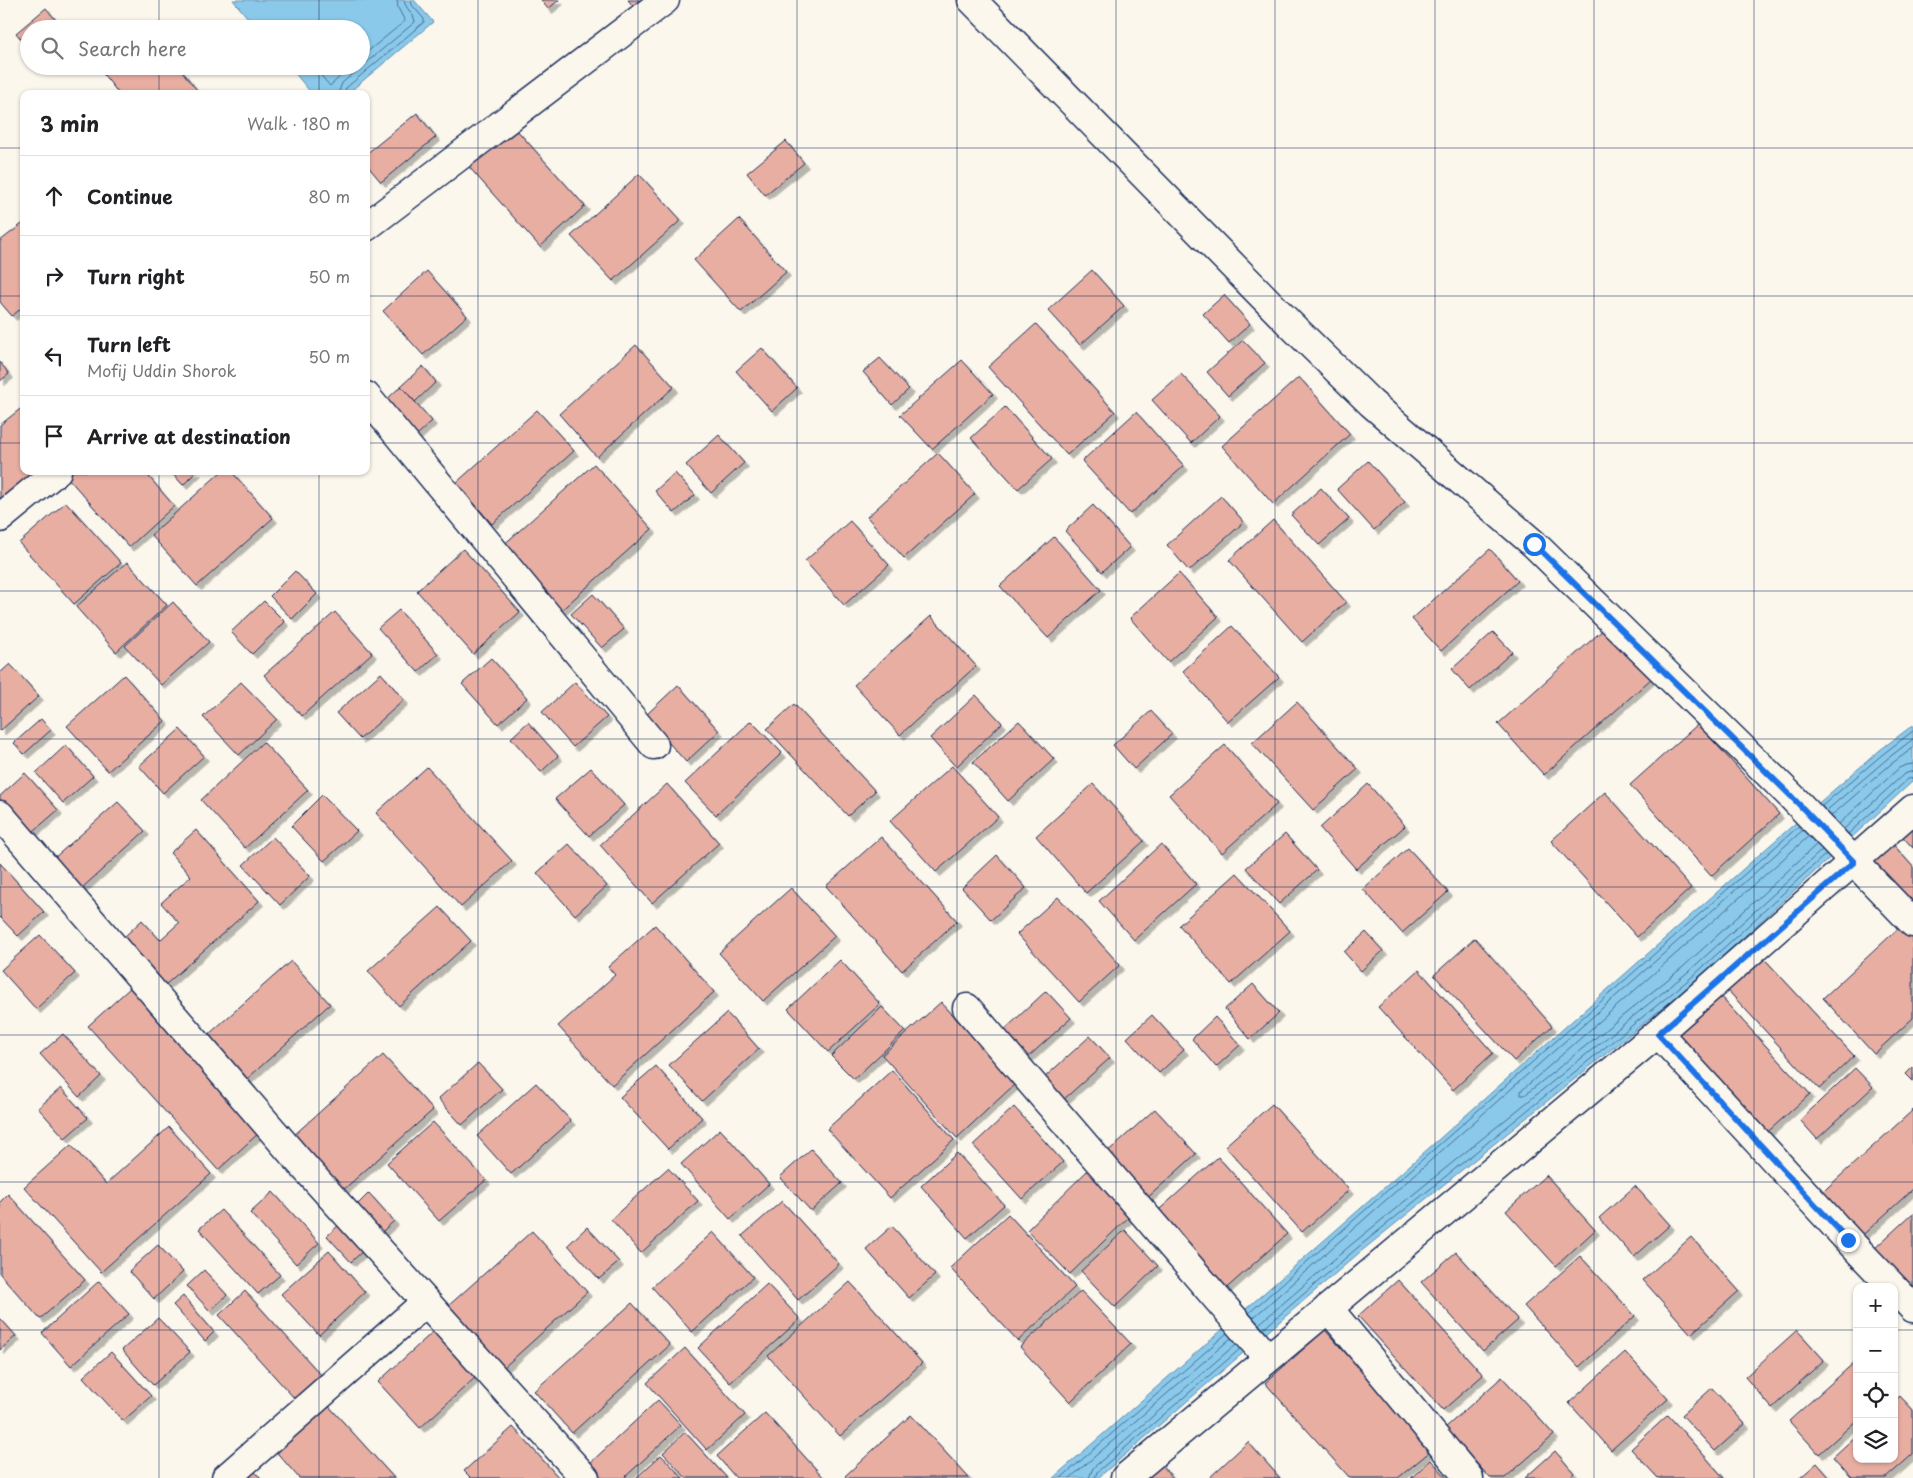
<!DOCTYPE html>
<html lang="en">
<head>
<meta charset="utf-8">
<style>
	body { margin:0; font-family:"Playpen Sans",sans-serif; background:#f6f6f6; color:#202124 }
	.controls { position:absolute; right:15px; bottom:15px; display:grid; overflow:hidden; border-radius:10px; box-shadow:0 1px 4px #0004 }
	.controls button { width:45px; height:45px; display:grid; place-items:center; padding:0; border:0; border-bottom:1px solid #e0e0e0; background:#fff; color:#202124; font:25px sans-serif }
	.stop { position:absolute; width:15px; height:15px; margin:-11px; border:4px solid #1a73e8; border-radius:50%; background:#fff }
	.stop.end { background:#1a73e8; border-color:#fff; box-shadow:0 1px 5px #0008 }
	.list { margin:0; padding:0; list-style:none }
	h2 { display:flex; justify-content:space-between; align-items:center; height:65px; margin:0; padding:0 20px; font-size:21px }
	h2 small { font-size:16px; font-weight:400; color:#757577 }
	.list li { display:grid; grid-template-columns:32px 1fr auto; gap:15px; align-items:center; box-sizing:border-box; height:80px; padding:0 20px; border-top:1px solid #e0e0e0 }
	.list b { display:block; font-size:19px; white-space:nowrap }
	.list p { margin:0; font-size:16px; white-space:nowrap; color:#757577 }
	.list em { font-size:16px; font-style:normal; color:#757577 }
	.icon { flex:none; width:28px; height:28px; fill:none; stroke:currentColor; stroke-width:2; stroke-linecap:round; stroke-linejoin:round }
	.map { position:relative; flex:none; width:1913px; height:1478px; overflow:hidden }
	.search { position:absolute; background:#fff; box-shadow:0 1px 4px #0004; left:20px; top:20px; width:350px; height:55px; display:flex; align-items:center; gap:12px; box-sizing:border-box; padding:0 18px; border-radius:28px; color:#757577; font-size:19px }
	.panel { position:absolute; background:#fff; box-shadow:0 1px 4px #0004; left:20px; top:90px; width:350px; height:385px; border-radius:10px }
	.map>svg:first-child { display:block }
	.water { fill:#8ac9ea; stroke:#5e8bb2 }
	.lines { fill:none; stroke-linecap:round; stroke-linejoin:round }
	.shore { stroke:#476d96; stroke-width:1 }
	.building { fill:#e8aea2; stroke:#1b2f5e; filter:url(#shadow) }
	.street-casing { stroke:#1b2f5e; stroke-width:31 }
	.street { stroke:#fbf7ec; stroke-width:28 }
	.route { stroke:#1a73e8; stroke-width:6 }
	.grid { fill:none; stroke:#1b2f5e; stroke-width:1; stroke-opacity:0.55 }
</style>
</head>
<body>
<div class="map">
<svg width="1913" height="1478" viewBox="0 0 1913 1478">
	<defs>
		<filter id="shadow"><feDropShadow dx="4.5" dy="4.5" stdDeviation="0" flood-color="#0004"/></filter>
	</defs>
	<rect width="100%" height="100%" fill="#fbf7ec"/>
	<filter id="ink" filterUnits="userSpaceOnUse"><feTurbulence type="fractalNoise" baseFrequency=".02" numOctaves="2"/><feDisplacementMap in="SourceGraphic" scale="10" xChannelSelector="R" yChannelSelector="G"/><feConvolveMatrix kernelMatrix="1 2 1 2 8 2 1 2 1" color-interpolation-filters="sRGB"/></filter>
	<g filter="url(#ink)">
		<path class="water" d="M233,0H414L433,22L347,94H312L289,66H361V29H257Z
			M1913,725V781L1696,981L1359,1253L1098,1478H1053L1393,1180L1769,846L1880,750Z"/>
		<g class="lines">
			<path class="shore" d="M361,57L405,21L398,8L397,0
				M313,66L330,86L351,66
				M338,94L342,83L415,22C414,13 405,9 404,0
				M344,94L346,88L424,22V19L412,5L411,0
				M1822,806L1883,754L1913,731
				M1826,811L1887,759L1913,739
				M1831,816L1891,764L1913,748
				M1839,824L1899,768L1906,765L1913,764
				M1844,829L1904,774L1913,771
				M1848,834L1908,779L1913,778
				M1809,836L1521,1091V1095H1525L1683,967L1817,844
				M1249,1313L1799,826
				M1253,1318L1803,830
				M1259,1324L1352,1244L1688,972L1822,850
				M1263,1329L1356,1249L1692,977L1826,854
				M1061,1478L1227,1333
				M1070,1478L1231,1338
				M1089,1478L1093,1468L1236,1344
				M1095,1478L1097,1472L1240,1349"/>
		</g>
		<path class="building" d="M541,0H559L548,9Z
			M628,0H653L638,12Z
			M46,8L63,29H29V49L16,33Z
			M142,21L148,29H133Z
			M97,66H178L200,94H119Z
			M417,113L436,137L381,182L366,164V154Z
			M514,127L585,206L540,247L469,167Z
			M786,141L804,163L765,195L747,173Z
			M639,174L681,220L613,281L571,236Z
			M739,219L786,272L741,312L694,260Z
			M22,224L24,225V306L12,316L0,302V241Z
			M1092,270L1124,306L1080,345L1048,310Z
			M427,271L467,316L423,355L383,311Z
			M1224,295L1250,324L1229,343L1203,314Z
			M1036,324L1115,412L1067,455L988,367Z
			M1243,340L1265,363L1228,396L1207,372Z
			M636,345L674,387L597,457L559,414Z
			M762,348L797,388L772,411L736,371Z
			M880,358L909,389L892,405L863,372Z
			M962,360L993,394L932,449L900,415Z
			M0,362L9,374L0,381Z
			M423,366L436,382L415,402L401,386Z
			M1181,374L1220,416L1191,443L1152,400Z
			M1299,377L1350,434L1273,504L1222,446Z
			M401,386L432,421L415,437L384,402Z
			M24,406V471H35L0,499V425Z
			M1005,407L1052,459L1018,489L971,438Z
			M537,410L574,451L492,524L456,483Z
			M1136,412L1184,466L1130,514L1082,461Z
			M719,435L744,463L711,493L686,465Z
			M938,453L975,494L904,558L867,517Z
			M1368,461L1405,502L1374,530L1337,489Z
			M594,464L652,529L558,613L500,548Z
			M73,471H144L174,506L129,547L67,477Z
			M170,471H197L183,485Z
			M222,471H231L273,518L197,586L151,535Z
			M675,473L695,495L674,513L655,491Z
			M1321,488L1349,519L1319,545L1291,515Z
			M1221,496L1244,522L1189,571L1167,545Z
			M66,502L121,563L74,604L19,543Z
			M1093,505L1130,547L1102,572L1065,531Z
			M1273,520L1346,602L1302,642L1229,560Z
			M850,521L889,565L844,605L805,561Z
			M1054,537L1101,590L1048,638L1000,586Z
			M463,549L520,612L473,654L417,591Z
			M1490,549L1518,581L1441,651L1412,619Z
			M127,562L167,605L116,652L76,607Z
			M295,571L317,594L292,619L270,596Z
			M1179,573L1218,617L1168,662L1130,618Z
			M593,594L624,629L602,648L571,614Z
			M264,601L285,622L252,654L231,632Z
			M173,602L209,642L161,685L125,646Z
			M399,610L438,654L418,672L378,628Z
			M335,612L372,653L302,716L264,675Z
			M931,616L976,666L900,735L854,685Z
			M1232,626L1279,677L1228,722L1183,671Z
			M1606,627L1652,678L1544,775L1498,724Z
			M1493,632L1512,652L1470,690L1452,669Z
			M491,658L527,698L498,724L462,684Z
			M10,664L39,696L0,731V673Z
			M381,673L404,700L360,739L336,713Z
			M124,675L165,721L108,771L67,726Z
			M241,682L277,719L239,755L203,717Z
			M575,682L607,717L573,747L542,712Z
			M678,685L719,731L686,762L645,716Z
			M976,695L1002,723L956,767L930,738Z
			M1297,702L1358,769L1313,810L1252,743Z
			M794,704L875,791L848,816L767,729Z
			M1151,711L1172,734L1134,769L1113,745Z
			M41,719L51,730L24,754L14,743Z
			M751,721L782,753L716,815L685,783Z
			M1019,721L1054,759L1008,801L973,762Z
			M528,722L558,756L541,772L511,738Z
			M1698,724L1779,814L1711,876L1630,785Z
			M180,729L204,756L163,793L139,766Z
			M263,742L308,790L245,848L201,800Z
			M66,745L93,776L63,803L36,773Z
			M1225,745L1277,804L1222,853L1169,795Z
			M952,766L998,817L936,872L890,821Z
			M427,767L512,861L461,907L376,813Z
			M591,768L624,805L589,836L555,799Z
			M25,773L58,810L27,837L0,806V796Z
			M667,784L719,843L652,903L600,845Z
			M1093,784L1144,841L1086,893L1036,836Z
			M1368,784L1405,826L1356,869L1320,828Z
			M1605,792L1691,888L1637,937L1551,841Z
			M322,795L357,831L324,861L291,826Z
			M118,802L145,831L72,897L45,866Z
			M1913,828V848L1903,837Z
			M196,830L259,901L164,986L122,939L142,920L160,940L179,923L161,903L191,876L170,853Z
			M1285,834L1317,870L1279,904L1246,868Z
			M273,837L310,876L280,905L243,865Z
			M881,837L957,921L902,971L826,886Z
			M1891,842L1913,867V910L1869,860Z
			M569,844L607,886L575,915L537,873Z
			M1161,844L1196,884L1134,940L1099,901Z
			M1408,848L1448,892L1402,933L1363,889Z
			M997,855L1026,888L991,920L962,888Z
			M0,863L44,912L18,936L0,917Z
			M1237,873L1290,931L1231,984L1179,925Z
			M791,888L835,936L763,1001L719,953Z
			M1058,897L1120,965L1079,1002L1017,934Z
			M440,907L471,941L399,1006L368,971Z
			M1903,924L1913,936V1018L1874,1054L1823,998Z
			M655,925L714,992L612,1085L558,1026L615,975L608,967Z
			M1366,932L1383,951L1361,971L1344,952Z
			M40,935L75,973L36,1009L1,970Z
			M1475,938L1552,1026L1514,1061L1434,975Z
			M1757,951L1854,1056L1819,1089L1722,984Z
			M840,960L880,1004L828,1052L788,1009Z
			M291,961L330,1004L247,1079L208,1035Z
			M1419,970L1493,1053L1453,1090L1378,1007Z
			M1253,984L1279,1013L1250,1039L1225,1009Z
			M130,988L260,1132L218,1170L88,1026Z
			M1046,991L1071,1018L1026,1059L1002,1032Z
			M1719,995L1810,1094L1762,1137L1671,1039Z
			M941,1002L1015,1084L957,1138L882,1055Z
			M882,1007L905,1031L854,1079L831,1056Z
			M727,1013L759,1049L702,1101L669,1065Z
			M1152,1015L1184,1050L1159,1073L1127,1038Z
			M1215,1017L1240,1045L1216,1067L1192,1039Z
			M63,1034L101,1076L79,1097L40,1054Z
			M1090,1036L1110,1058L1063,1100L1044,1078Z
			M383,1055L433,1110L342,1191L293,1136Z
			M478,1063L502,1089L462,1125L438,1099Z
			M656,1066L702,1118L668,1149L620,1097Z
			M1913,1067V1081L1906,1074Z
			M1855,1068L1873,1087L1817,1139L1800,1120Z
			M892,1070L954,1140L890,1198L827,1129Z
			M536,1083L571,1121L511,1174L477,1136Z
			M61,1088L88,1118L65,1138L38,1108Z
			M1272,1104L1349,1190L1302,1232L1225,1146Z
			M1014,1107L1063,1162L1022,1199L973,1145Z
			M1155,1109L1196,1154L1145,1200L1104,1155Z
			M1913,1110V1189L1855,1242L1816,1198Z
			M433,1122L486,1180L439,1221L387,1163Z
			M169,1127L211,1174L101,1272L24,1187L71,1145L106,1184Z
			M720,1129L769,1184L730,1219L681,1164Z
			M811,1149L842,1183L811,1211L780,1177Z
			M957,1153L1004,1205L967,1238L921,1186Z
			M1218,1157L1287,1234L1220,1294L1151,1217Z
			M668,1168L698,1201L641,1253L611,1219Z
			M1090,1168L1134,1212L1070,1274L1027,1230Z
			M1546,1175L1595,1230L1556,1266L1506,1211Z
			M1635,1186L1670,1225L1634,1257L1599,1218Z
			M273,1192L319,1243L296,1264L250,1213Z
			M369,1193L394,1221L374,1239L350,1212Z
			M8,1194L85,1280L40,1319L0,1274V1202Z
			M782,1201L839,1264L798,1300L742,1236Z
			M221,1210L280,1275L258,1294L199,1229Z
			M1913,1213V1292L1874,1249Z
			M1008,1214L1075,1287L1018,1341L950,1268Z
			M341,1223L365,1249L351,1262L327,1236Z
			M892,1226L935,1275L909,1298L866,1249Z
			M587,1227L619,1262L599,1279L568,1245Z
			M1125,1230L1158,1266L1115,1307L1081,1271Z
			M532,1231L587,1292L502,1369L447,1307Z
			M713,1232L753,1277L692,1332L652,1287Z
			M1691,1237L1739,1291L1691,1334L1643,1280Z
			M158,1245L183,1272L154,1299L129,1271Z
			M329,1251L365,1292L319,1335L281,1294Z
			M1456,1252L1518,1320L1483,1351L1421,1282Z
			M1580,1256L1635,1316L1579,1367L1524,1306Z
			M204,1270L227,1295L210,1311L187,1286Z
			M1398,1280L1483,1375L1443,1410L1358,1316Z
			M99,1281L129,1314L71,1366L42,1333Z
			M850,1282L922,1363L840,1436L768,1356Z
			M767,1284L800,1319L730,1383L698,1348Z
			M245,1291L321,1375L295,1399L219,1315Z
			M1081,1291L1131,1344L1070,1402L1020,1347Z
			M183,1296L214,1332L205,1341L173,1305Z
			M632,1303L670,1345L572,1433L534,1391Z
			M0,1318L16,1336L0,1350Z
			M158,1318L190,1352L153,1385L122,1350Z
			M436,1329L478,1375L420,1428L378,1382Z
			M1325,1330L1432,1450L1398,1478H1350L1265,1383Z
			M1797,1330L1824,1360L1772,1408L1745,1377Z
			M685,1348L745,1415L707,1450L647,1383Z
			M111,1352L151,1396L123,1421L83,1377Z
			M1625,1352L1668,1399L1611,1450L1569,1403Z
			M1857,1360V1420L1819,1454L1789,1421Z
			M1502,1377L1554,1435L1505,1478H1490L1445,1428Z
			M1712,1388L1745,1424L1715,1451L1682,1415Z
			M1900,1396L1913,1410V1454L1886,1478H1852L1833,1457L1857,1435V1459H1894V1402Z
			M658,1400L681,1425L624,1478H602L589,1464Z
			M324,1401L394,1478H299L272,1447Z
			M765,1413L824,1478H736L717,1456Z
			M911,1415L969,1478H847L845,1476Z
			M1668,1415L1724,1478H1658L1631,1449Z
			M513,1427L559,1478H471L464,1471Z
			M685,1432L727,1478H686L663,1453Z
			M1248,1442L1280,1478H1209Z
			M1555,1451L1574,1473L1569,1478H1525Z
			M661,1455L683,1478H636Z
			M1154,1457L1173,1478H1130Z
			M1431,1460L1447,1478H1411Z
			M1817,1463L1830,1478H1800Z
			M254,1471L261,1478H246Z"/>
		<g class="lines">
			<g class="street-casing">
				<path id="street" d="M972,0L1290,324L1371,403L1534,544L1791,796L1913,923
					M366,227L665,0
					M366,396L654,745
					M0,518L57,471
					M0,815L298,1160L585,1478
					M967,1008L1268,1358
					M1658,1033L1848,1240L1893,1287
					M1894,1288L1913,1308
					M1328,1308L1469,1478
					M226,1478L426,1302
					M1125,1478L1658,1033L1913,809"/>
			</g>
			<use href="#street" class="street"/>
		</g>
	</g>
	<g class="lines" filter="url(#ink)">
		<path class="route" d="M1534,544L1791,796L1854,862L1658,1034L1848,1240"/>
	</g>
	<path class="grid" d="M159,0V29M319,0V29M478,0V1478M638,0V1478M797,0V1478M957,0V1478M1116,0V1478M1275,0V1478M1435,0V1478M1594,0V1478M1754,0V1478M159,66V94M319,66V94M0,148H24M366,148H1913M0,296H24M366,296H1913M0,443H24M366,443H1913M159,471V1478M319,471V1478M0,591H1913M0,739H1913M0,887H1913M0,1035H1913M0,1182H1913M0,1330H1857M1894,1330H1913"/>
</svg>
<div class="controls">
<button>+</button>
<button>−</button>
<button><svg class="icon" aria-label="locate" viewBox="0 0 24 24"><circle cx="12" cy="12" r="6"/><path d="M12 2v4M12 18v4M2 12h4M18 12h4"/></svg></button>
<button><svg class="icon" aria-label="layers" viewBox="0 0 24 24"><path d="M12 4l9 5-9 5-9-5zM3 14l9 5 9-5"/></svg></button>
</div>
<div class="stop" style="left:1534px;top:544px"></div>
<div class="stop end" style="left:1848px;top:1240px"></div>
<div class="search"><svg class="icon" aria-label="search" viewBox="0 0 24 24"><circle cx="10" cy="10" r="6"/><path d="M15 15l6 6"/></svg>Search here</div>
<section class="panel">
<h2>3 min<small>Walk · 180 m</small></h2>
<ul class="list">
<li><svg class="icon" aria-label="ahead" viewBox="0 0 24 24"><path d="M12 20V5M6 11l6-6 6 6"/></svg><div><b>Continue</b></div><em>80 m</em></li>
<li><svg class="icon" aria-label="right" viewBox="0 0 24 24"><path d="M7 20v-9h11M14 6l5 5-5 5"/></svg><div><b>Turn right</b></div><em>50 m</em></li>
<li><svg class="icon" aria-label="left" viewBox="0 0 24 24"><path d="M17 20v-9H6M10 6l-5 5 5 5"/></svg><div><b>Turn left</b><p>Mofij Uddin Shorok</p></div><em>50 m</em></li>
<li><svg class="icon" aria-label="arrive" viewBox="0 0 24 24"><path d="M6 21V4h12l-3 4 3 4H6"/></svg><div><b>Arrive at destination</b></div></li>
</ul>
</section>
</div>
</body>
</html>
